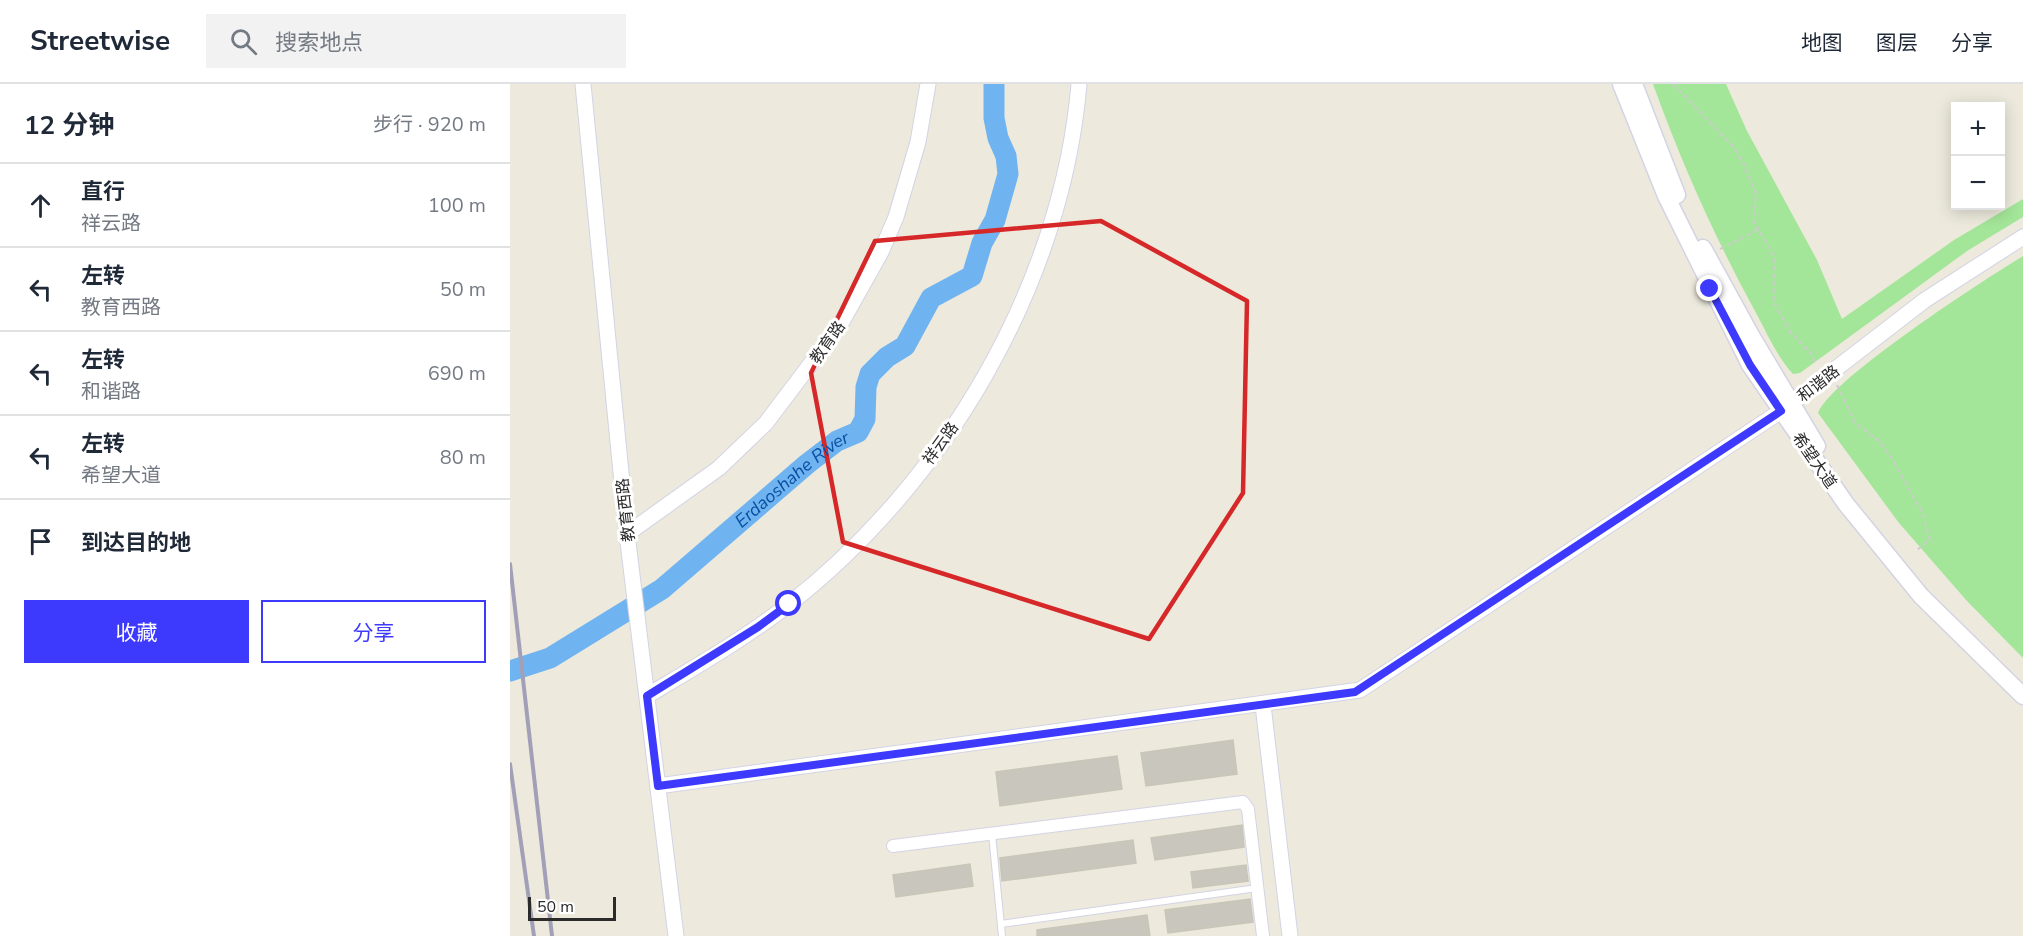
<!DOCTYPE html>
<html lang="zh">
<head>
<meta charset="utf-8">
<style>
	body { margin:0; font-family:"Nunito Sans","Noto Sans SC",sans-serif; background:#f2f2f3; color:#1f2937 }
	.controls { position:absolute; right:18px; top:18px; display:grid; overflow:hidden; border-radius:0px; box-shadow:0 3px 15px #0003 }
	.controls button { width:54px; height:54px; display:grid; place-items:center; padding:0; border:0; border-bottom:2px solid #e0e1e3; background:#fff; color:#1f2937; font:30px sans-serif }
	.scale { position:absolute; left:18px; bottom:15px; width:88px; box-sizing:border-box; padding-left:6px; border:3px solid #2b2b2b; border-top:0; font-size:16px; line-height:21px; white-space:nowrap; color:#2b2b2b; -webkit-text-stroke:4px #fff; paint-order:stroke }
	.stop { position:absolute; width:18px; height:18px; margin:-14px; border:4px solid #3d3afe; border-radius:50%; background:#fff }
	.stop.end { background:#3d3afe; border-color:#fff; box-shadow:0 2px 6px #0008 }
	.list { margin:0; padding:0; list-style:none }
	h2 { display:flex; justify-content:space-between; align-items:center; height:78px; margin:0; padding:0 24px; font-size:26px }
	h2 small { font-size:20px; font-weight:400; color:#747a83 }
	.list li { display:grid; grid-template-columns:39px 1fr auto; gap:18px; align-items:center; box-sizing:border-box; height:84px; padding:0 24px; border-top:2px solid #e0e1e3 }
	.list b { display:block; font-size:22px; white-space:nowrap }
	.list p { margin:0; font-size:20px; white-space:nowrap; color:#747a83 }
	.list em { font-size:20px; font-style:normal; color:#747a83 }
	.actions { display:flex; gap:12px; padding:18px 24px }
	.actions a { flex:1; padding:14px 0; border:2px solid #3d3afe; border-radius:0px; text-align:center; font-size:21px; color:#3d3afe }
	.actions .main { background:#3d3afe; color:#fff }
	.icon { flex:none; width:33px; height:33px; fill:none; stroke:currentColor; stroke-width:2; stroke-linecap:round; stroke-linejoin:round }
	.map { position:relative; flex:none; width:1513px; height:852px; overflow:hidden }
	header { display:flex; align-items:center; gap:36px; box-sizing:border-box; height:84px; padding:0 30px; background:#fff; border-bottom:2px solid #e0e1e3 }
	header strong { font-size:28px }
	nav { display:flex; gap:33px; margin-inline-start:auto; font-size:21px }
	.search { width:420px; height:54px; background:#f2f2f3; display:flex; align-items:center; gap:15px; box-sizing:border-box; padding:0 21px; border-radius:0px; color:#747a83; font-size:22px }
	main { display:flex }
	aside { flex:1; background:#fff }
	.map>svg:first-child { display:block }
	.green { fill:#a3e599 }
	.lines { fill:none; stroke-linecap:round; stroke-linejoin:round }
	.river { stroke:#6fb4f1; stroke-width:21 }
	.building { fill:#c9c6bd; stroke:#c9c6b7; stroke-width:1.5 }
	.service-casing { stroke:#d3d3e4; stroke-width:8 }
	.minor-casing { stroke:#d3d3e4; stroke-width:14 }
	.tertiary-casing { stroke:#d3d3e4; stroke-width:17 }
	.secondary-casing { stroke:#d3d3e4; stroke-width:19 }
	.path { stroke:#ccc; stroke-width:2; stroke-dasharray:4.5 3; stroke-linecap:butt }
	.service { stroke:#fff; stroke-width:6 }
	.minor { stroke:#fff; stroke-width:12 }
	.tertiary { stroke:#fff; stroke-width:15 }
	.secondary { stroke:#fff; stroke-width:16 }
	.rail { stroke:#a1a0b6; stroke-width:4 }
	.route { stroke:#3d3afe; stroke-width:8 }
	.marked { fill:none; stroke:#d62828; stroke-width:4.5; stroke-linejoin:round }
	.labels { text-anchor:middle; stroke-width:6; stroke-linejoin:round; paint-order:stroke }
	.street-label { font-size:16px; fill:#2b2b2b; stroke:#fff }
	.water-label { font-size:18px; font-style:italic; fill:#0a4fa0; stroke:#fff }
</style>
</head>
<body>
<header>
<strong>Streetwise</strong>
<div class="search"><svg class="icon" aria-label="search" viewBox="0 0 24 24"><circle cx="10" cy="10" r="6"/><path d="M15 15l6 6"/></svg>搜索地点</div>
<nav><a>地图</a><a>图层</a><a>分享</a></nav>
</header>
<main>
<aside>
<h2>12 分钟<small>步行 · 920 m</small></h2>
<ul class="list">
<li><svg class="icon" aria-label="ahead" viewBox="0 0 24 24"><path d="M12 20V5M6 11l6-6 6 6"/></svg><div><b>直行</b><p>祥云路</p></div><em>100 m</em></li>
<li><svg class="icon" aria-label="left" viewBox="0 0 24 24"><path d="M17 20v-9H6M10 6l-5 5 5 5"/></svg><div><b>左转</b><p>教育西路</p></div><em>50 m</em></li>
<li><svg class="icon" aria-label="left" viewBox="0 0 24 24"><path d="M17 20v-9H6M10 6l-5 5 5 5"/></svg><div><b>左转</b><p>和谐路</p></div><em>690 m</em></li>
<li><svg class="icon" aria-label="left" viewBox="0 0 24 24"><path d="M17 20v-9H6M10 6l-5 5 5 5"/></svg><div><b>左转</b><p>希望大道</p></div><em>80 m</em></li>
<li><svg class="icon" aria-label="arrive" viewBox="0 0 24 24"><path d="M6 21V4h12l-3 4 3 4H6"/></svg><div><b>到达目的地</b></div></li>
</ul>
<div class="actions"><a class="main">收藏</a><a>分享</a></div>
</aside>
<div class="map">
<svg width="1513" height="852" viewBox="0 0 1513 852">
	<rect width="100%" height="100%" fill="#edeadd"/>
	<path class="green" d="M1143,0H1216L1237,47L1307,176L1332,235L1444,156L1513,115V133L1457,167L1290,289L1283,290C1267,273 1256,247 1245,227C1205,154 1171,78 1143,0Z
		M1513,172V574L1457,517L1389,439L1308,329C1321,295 1475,195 1513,172Z"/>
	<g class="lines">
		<path class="river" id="s1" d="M0,587L40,574L152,505L297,380L327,357L348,348L355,335L356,303L360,290L377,273L395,262L421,214L462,192L472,159L485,136L498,90L496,72L488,54L484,34V0"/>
	</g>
	<path class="building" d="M723,656L727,690L636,702L631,669Z
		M607,672L612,705L490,722L486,688Z
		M732,741L734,763L645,776L641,754Z
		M623,756L626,779L492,797L490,774Z
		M460,780L463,802L386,813L383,791Z
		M736,781L738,797L683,804L681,788Z
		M740,815L743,838L658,849L655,826Z
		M637,831L640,852H527V846Z"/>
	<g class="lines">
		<g class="service-casing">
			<path id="service" d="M482,750L492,852
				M491,840L747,804"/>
		</g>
		<g class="minor-casing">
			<path id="minor" d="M383,762L733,718L738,725L753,852"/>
		</g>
		<g class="tertiary-casing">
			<path id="tertiary" d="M73,0L117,450L166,852
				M117,450L209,384L256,339L330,241L371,168L386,133L408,58L418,0
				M137,612C185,583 234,555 278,521C436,398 552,200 569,0
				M753,621L780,852
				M148,702L850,606L1271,327L1415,216L1513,153"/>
		</g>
		<g class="secondary-casing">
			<path id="secondary" d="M1111,0L1156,112L1240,281L1336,420L1411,512L1513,612
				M1124,0L1167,111
				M1193,164L1242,253L1307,362"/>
		</g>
		<path class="path" d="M1163,0L1223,62L1235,82L1246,109L1244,138L1265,174L1264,219L1281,249L1301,269L1306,280
			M1210,165L1248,146
			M1327,301L1345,339L1370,358L1381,373L1412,428L1420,456L1407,466"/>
		<use href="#service" class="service"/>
		<use href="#minor" class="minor"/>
		<use href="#tertiary" class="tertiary"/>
		<use href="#secondary" class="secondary"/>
		<path class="rail" d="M0,480L42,852
			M0,680L24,852"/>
	</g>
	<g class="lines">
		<path class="route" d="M279,520L248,543L137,612L148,702L845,608L1271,327L1240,281L1200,205"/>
	</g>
	<path class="marked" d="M591,137L737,217L733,409L639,555L333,458L301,289L365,157Z"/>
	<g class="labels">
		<g class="street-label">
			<text transform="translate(317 258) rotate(-55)" y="6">教育路</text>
			<text transform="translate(1308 299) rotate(-38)" y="6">和谐路</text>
			<text transform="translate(430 359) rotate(-54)" y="6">祥云路</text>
			<text transform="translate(1305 376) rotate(55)" y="6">希望大道</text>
			<text transform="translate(115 426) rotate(-96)" y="6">教育西路</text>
		</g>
		<g class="water-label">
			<text dy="6" stroke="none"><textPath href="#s1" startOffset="344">Erdaoshahe River</textPath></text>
		</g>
	</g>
</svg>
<div class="controls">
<button>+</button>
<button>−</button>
</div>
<div class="scale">50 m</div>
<div class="stop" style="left:279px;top:520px"></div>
<div class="stop end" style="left:1200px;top:205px"></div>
</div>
</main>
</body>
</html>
